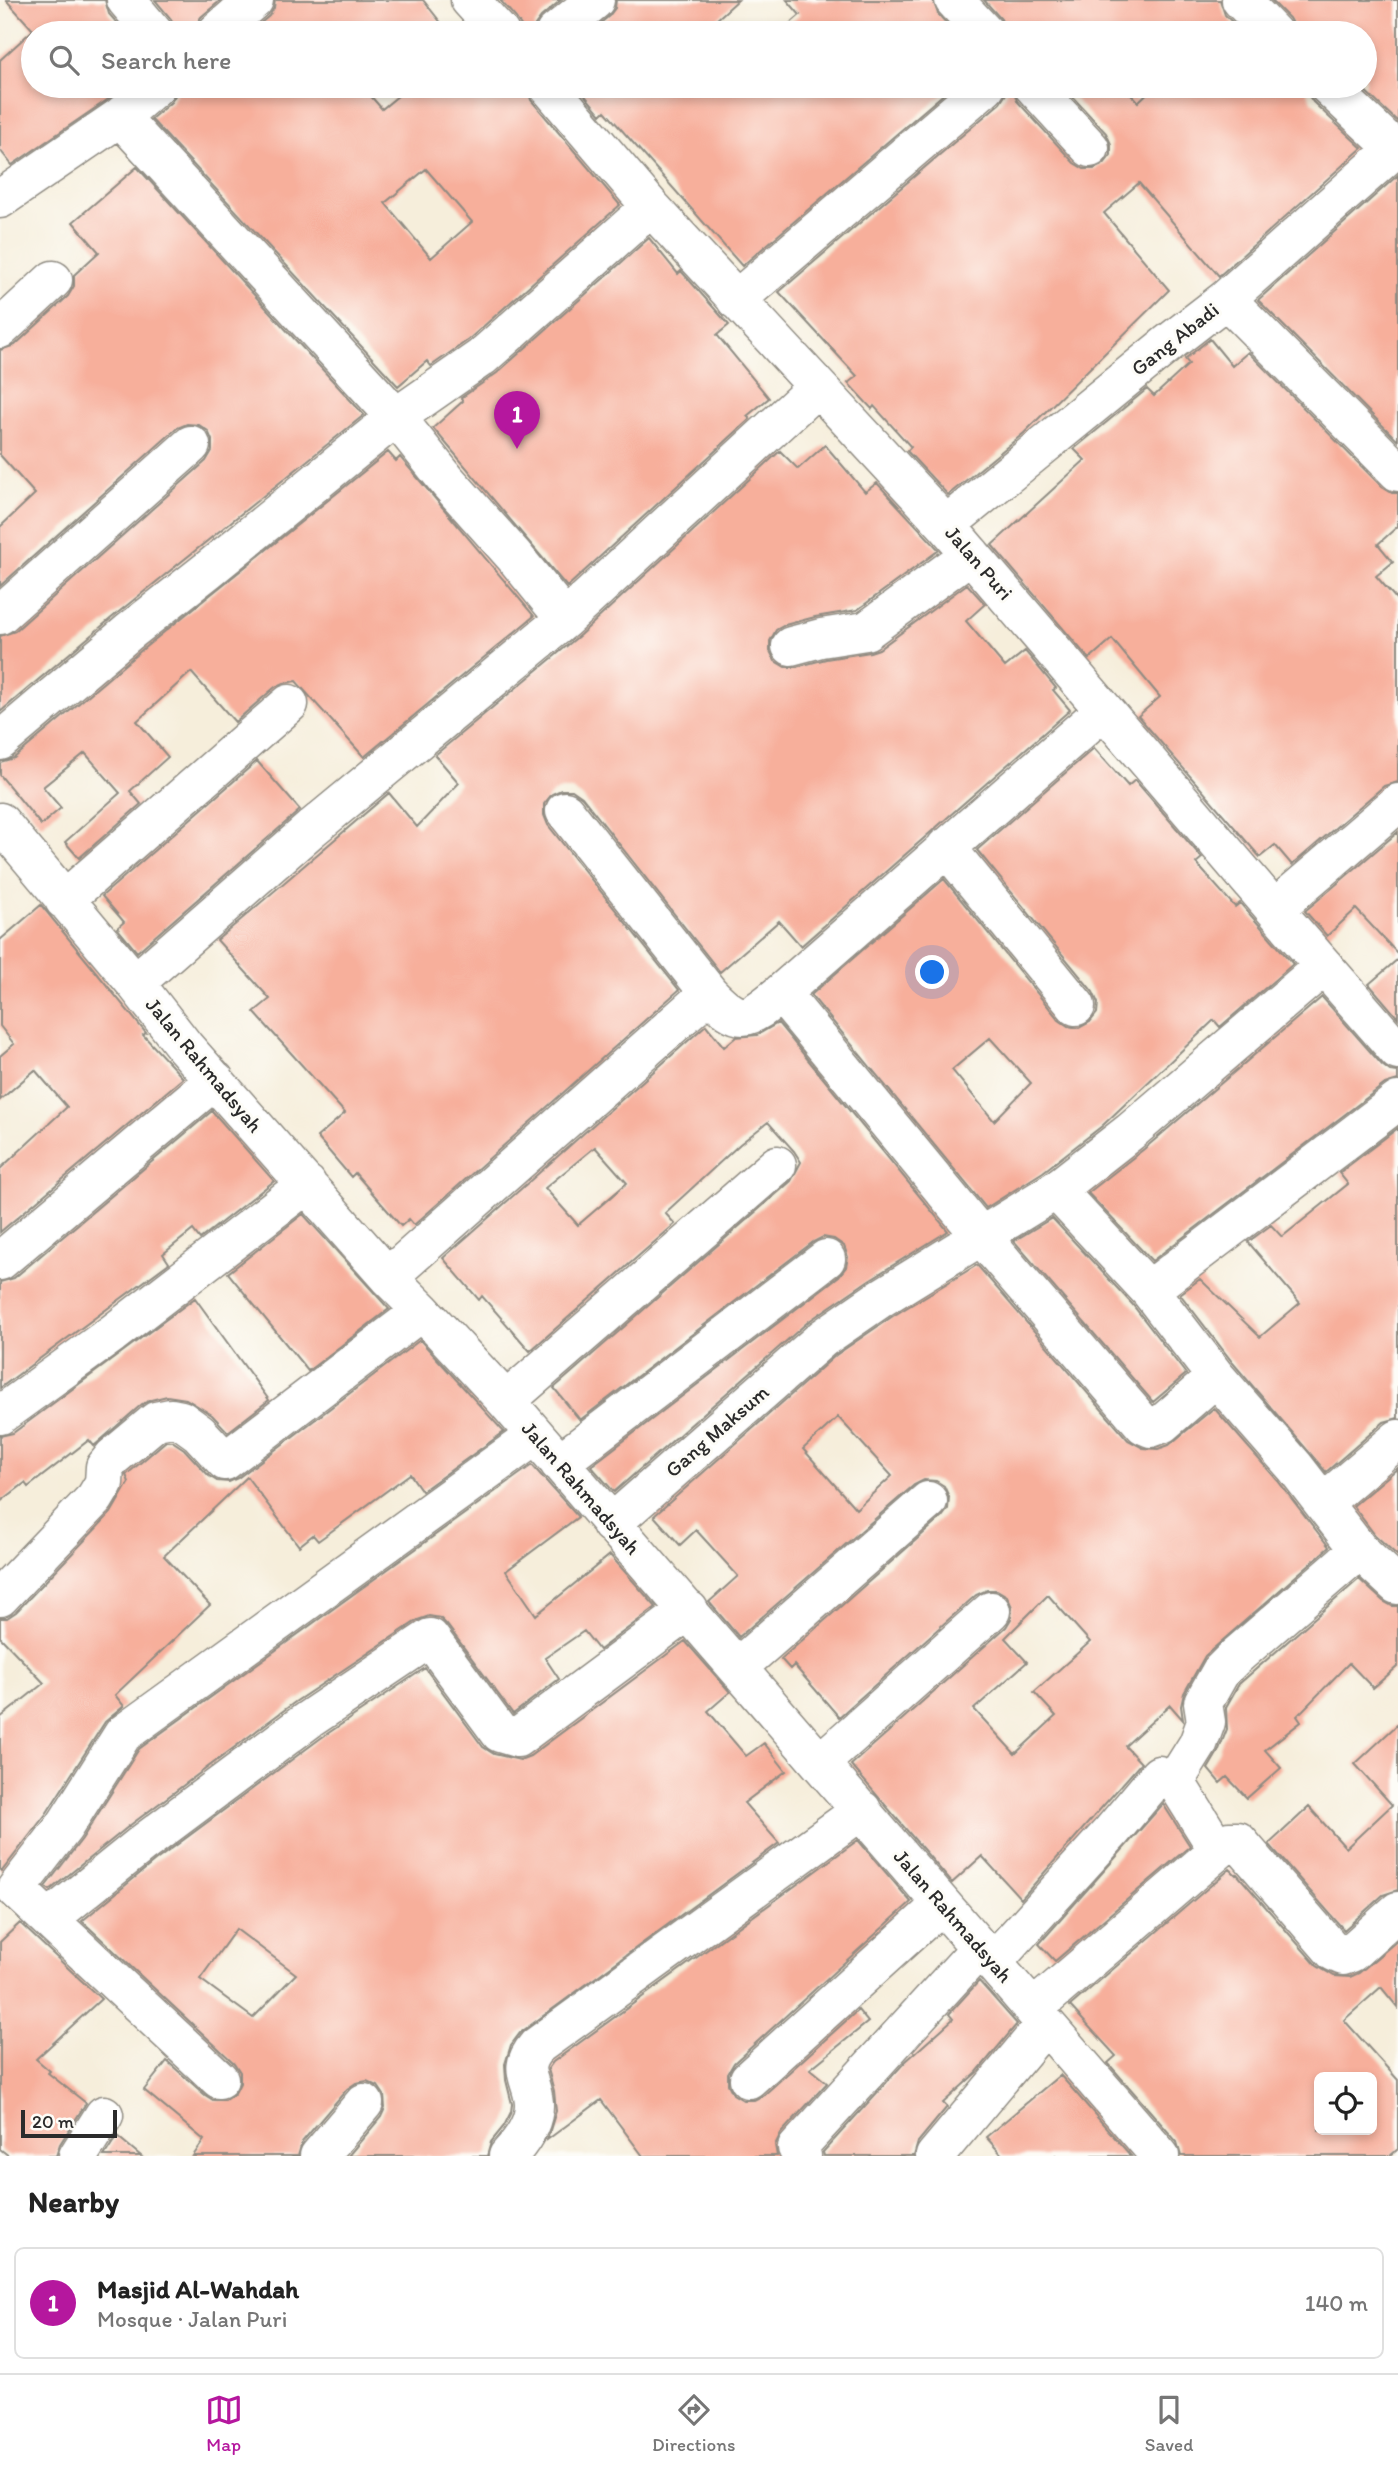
<!DOCTYPE html>
<html lang="en">
<head>
<meta charset="utf-8">
<style>
	body { margin:0; font-family:Itim,sans-serif; background:#f6f6f6; color:#222 }
	.controls { position:absolute; right:21px; bottom:21px; display:grid; overflow:hidden; border-radius:10px; box-shadow:0 4px 10px #0003 }
	.controls button { width:63px; height:63px; display:grid; place-items:center; padding:0; border:0; border-bottom:2px solid #e0e0e0; background:#fff; color:#222; font:35px sans-serif }
	.scale { position:absolute; left:21px; bottom:18px; width:96px; box-sizing:border-box; padding-left:7px; border:4px solid #2b2b2b; border-top:0; font-size:19px; line-height:24px; white-space:nowrap; color:#2b2b2b; -webkit-text-stroke:5px #fdfcf7; paint-order:stroke }
	.you { position:absolute; left:933px; top:973px; width:24px; height:24px; margin:-18px; border:5px solid #fff; border-radius:50%; background:#1a73e8; box-shadow:0 0 0 10px #1a73e833 }
	.badge { display:grid; place-items:center; width:46px; height:46px; border-radius:50%; background:#b5179e; color:#fff; font-size:23px; font-weight:700 }
	.pin { position:absolute; translate:-50% -58px; filter:drop-shadow(0 2px 4px #0008) }
	.pin::after { content:''; position:absolute; top:37px; width:24px; height:21px; background:inherit; clip-path:polygon(0 0,100% 0,50% 100%) }
	.list { margin:0; padding:0; list-style:none }
	h2 { display:flex; justify-content:space-between; align-items:center; height:91px; margin:0; padding:0 28px; font-size:30px }
	h2 small { font-size:23px; font-weight:400; color:#767676 }
	.list li { display:grid; grid-template-columns:46px 1fr auto; gap:21px; align-items:center; box-sizing:border-box; height:112px; margin:0 14px 14px; padding:0 14px; border:2px solid #e0e0e0; border-radius:10px }
	.list b { display:block; font-size:26px; white-space:nowrap }
	.list p { margin:0; font-size:23px; white-space:nowrap; color:#767676 }
	.list em { font-size:23px; font-style:normal; color:#767676 }
	.icon { flex:none; width:38px; height:38px; fill:none; stroke:currentColor; stroke-width:2; stroke-linecap:round; stroke-linejoin:round }
	.map { position:relative; flex:none; width:1398px; height:2156px; overflow:hidden }
	.search { position:absolute; background:#fff; box-shadow:0 4px 10px #0003; left:21px; right:21px; top:21px; height:77px; display:flex; align-items:center; gap:18px; box-sizing:border-box; padding:0 24px; border-radius:38px; color:#767676; font-size:26px }
	.sheet { height:217px; background:#fff }
	nav { display:flex; justify-content:space-around; align-items:center; box-sizing:border-box; height:98px; border-top:2px solid #e0e0e0; background:#fff; font-size:19px; color:#767676 }
	nav a { display:grid; justify-items:center; gap:4px }
	nav .on { color:#b5179e }
	.map>svg:first-child { display:block }
	.building { fill:#f7af9b; fill-rule:evenodd }
	.lines { fill:none; stroke-linecap:round; stroke-linejoin:round }
	.minor-casing { stroke:#908c83; stroke-width:41 }
	.minor { stroke:#fff; stroke-width:38 }
	.labels { text-anchor:middle; stroke-width:6; stroke-linejoin:round; paint-order:stroke }
	.street-label { font-size:21px; fill:#2b2b2b; stroke:#fdfcf7 }
</style>
</head>
<body>
<div class="map">
<svg width="1398" height="2156" viewBox="0 0 1398 2156">
	<rect width="100%" height="100%" fill="#fdfcf7"/>
	<filter id="ink" filterUnits="userSpaceOnUse"><feTurbulence type="fractalNoise" baseFrequency=".0143" numOctaves="2"/><feDisplacementMap in="SourceGraphic" scale="14" xChannelSelector="R" yChannelSelector="G"/><feConvolveMatrix kernelMatrix="1 2 1 2 8 2 1 2 1" color-interpolation-filters="sRGB"/></filter>
	<filter id="wash" filterUnits="userSpaceOnUse"><feTurbulence type="fractalNoise" baseFrequency=".00686" numOctaves="4" result="noise"/><feDisplacementMap in="SourceGraphic" scale="28" xChannelSelector="R" yChannelSelector="G"/><feGaussianBlur stdDeviation="1.57" result="paint"/><feColorMatrix in="noise" values="0 0 0 0 0 0 0 0 0 0 0 0 0 0 0 0 0 1.4 0 .05"/><feComposite in="paint" operator="in"/></filter>
	<g filter="url(#wash)">
		<rect width="100%" height="100%" fill="#f6eedb"/>
		<g id="blocks">
			<path class="building" d="M6,0H105L109,14L126,33H36L33,31V86H123L107,100L12,165L0,150V60L33,30Z
				M155,0H221L201,17L196,25L195,33H175L171,19Z
				M275,0H423L449,33H249L269,16L274,8Z
				M500,0H561L541,17L535,25L534,33H526L516,18Z
				M616,0H738L702,33H589L609,16L615,8Z
				M787,0H933L938,14L955,33H779L800,15Z
				M984,0H1220L1225,15L1243,33H1006L1001,19Z
				M1271,0H1398V122L1360,86H1365V33H1294V27L1289,18Z
				M177,86H362L382,109L410,86H492L496,91L500,87L508,97L521,86H527L531,100L620,205L468,340L431,366L427,361L398,386L151,119L171,102L176,94ZM426,169L472,222L431,258L385,203Z
				M577,86H953L742,266L605,111L601,115Z
				M1007,86H1012L1017,101L1074,163L1084,169H1094L1104,164L1111,155V144L1106,133L1068,92L1075,86H1123L1138,102L1155,86H1307V93L1313,102L1362,148L1219,276L1139,183L1104,213L1169,290L1024,433L948,495L907,451L911,447L874,406L872,409L848,383L857,376L779,292L1000,103L1006,94Z
				M137,167L364,415L115,615L0,712V636L15,631L206,461L212,451V440L208,431L199,425L187,424L177,428L0,586V527L35,494L0,455V350L15,345L68,296L74,286V275L99,252L73,222Z
				M1398,175V441L1258,300Z
				M649,238L678,274L681,271L729,325L717,335L769,398L747,416L750,419L567,587L433,428L463,401L461,398L497,373Z
				M1210,339L1232,366L1248,352L1382,487L1392,493H1398V526L1378,544L1393,562L1376,576L1398,601V782L1384,786L1292,865L1275,845L1260,857L1138,716L1160,697L1112,639L1089,659L992,545L1085,460L1074,449L1147,389L1154,396L1189,364L1185,359Z
				M825,445L865,492L877,483L939,550L857,610L815,617L785,625L776,630L770,641V651L775,661L785,667H796L826,659L870,652L879,649L967,584L985,604L966,621L1005,667L1025,651L1056,688L1053,690L1070,710L801,946L779,921L720,972L582,797L572,790H561L552,794L544,804V815L548,825L679,990L414,1225L409,1219L401,1226L355,1173L351,1177L317,1137L345,1113L254,1012L270,999L217,940L389,793L417,827L459,783L435,755L580,635L780,451L798,469Z
				M388,452L396,461L400,457L534,616L364,757L296,681L284,683L275,687L235,722L191,672L137,721L168,757L130,791L141,804L79,858L65,842L120,793L85,753L43,787L61,808L41,825L0,775V762L14,758L143,649Z
				M1094,748L1128,786L1135,780L1202,858L1196,863L1235,907L1240,903L1293,964L1220,1027L1214,1020L1102,1126L1043,1172L986,1208L811,995L944,879L1059,1020L1068,1026L1079,1028L1090,1022L1097,1013L1098,1003L1093,992L977,850ZM990,1038L1031,1083L994,1121L952,1070Z
				M257,761L300,810L137,952L117,928L124,922L102,896Z
				M1398,832V954L1356,909L1327,936L1305,911Z
				M41,905L146,1033L143,1035L183,1078L0,1232V1169L67,1107L35,1070L0,1100V1056L14,1044L0,1026V940Z
				M1398,959V1018L1369,984Z
				M1322,997L1382,1065L1390,1071L1398,1072V1080L1385,1084L1152,1261L1088,1193L1144,1149Z
				M778,1023L948,1231L869,1280L809,1321L614,1492L591,1466L839,1276L846,1267L848,1257L844,1246L834,1239L823,1237L813,1242L580,1420L554,1388L791,1181L801,1162L794,1151L768,1122L740,1144L665,1213L675,1224L530,1351L482,1296L479,1300L443,1258L706,1025L724,1047L736,1037L757,1035ZM595,1147L627,1183L578,1225L545,1188Z
				M212,1111L274,1181L200,1239L193,1230L163,1254L169,1263L0,1388V1282L14,1278Z
				M1398,1128V1418L1384,1422L1326,1472L1233,1363L1180,1294L1200,1279L1260,1337L1300,1303L1248,1242L1271,1225L1282,1237L1348,1184L1339,1173Z
				M303,1214L389,1309L308,1371L228,1273Z
				M1052,1218L1132,1304L1186,1374L1153,1402L1014,1241Z
				M977,1265L1128,1440L1143,1448L1158,1449L1169,1445L1214,1408L1278,1481L1329,1547L1205,1656L1184,1693L1181,1706L1183,1720L1170,1705L1125,1746L1141,1763L1021,1899L982,1856L952,1883L851,1765L1006,1627L1011,1619L1012,1607L1007,1596L997,1590H987L976,1595L839,1717L794,1665L790,1669L781,1659L942,1517L948,1509L949,1497L944,1486L936,1481L924,1480L914,1485L739,1637L709,1602L738,1576L696,1530L680,1545L654,1516L836,1355L893,1316ZM838,1417L892,1476L856,1509L803,1449ZM1048,1595L1090,1642L1034,1692L1056,1716L1015,1754L974,1709L1027,1662L1005,1638Z
				M195,1298L269,1400L228,1432L212,1415L186,1399L167,1396L151,1400L142,1404L94,1446L89,1440L28,1487L25,1483L0,1502V1436L13,1433Z
				M420,1340L504,1432L422,1491L410,1474L318,1541L313,1535L299,1546L247,1477L164,1556L210,1605L115,1695L124,1706L105,1722L46,1814L2,1871L0,1869V1718L44,1683L0,1637V1618H7L16,1612L111,1513L129,1482L126,1475L166,1441H172L184,1449L209,1476L217,1481L229,1482L238,1478Z
				M532,1465L578,1517L506,1571L536,1615L610,1555L656,1607L599,1650L584,1631L545,1658L559,1679L513,1714L447,1625L440,1618L429,1616L418,1620L295,1702L129,1826L50,1890L45,1887L82,1839L139,1749Z
				M1398,1468V1556L1375,1535L1353,1506Z
				M1359,1579L1383,1601L1392,1606H1398V1666L1373,1688L1349,1663L1297,1716L1301,1722L1265,1750L1281,1768L1247,1798L1227,1777L1220,1783L1208,1769L1218,1752L1227,1729L1226,1707L1239,1684Z
				M685,1641L730,1692L708,1711L746,1756L764,1743L786,1771L744,1803L779,1843L520,2033L511,2045L505,2064L506,2080L512,2104L511,2112L504,2126L491,2142L487,2156H348L381,2117L385,2108L384,2095L378,2086L367,2081L356,2083L347,2089L302,2142L298,2156H193L204,2140L144,2090L167,2061L205,2095L213,2100H225L235,2093L240,2083V2072L234,2063L82,1921L155,1861L321,1738L425,1668L483,1747L494,1754L520,1760L530,1756ZM236,1929L296,1974L253,2018L200,1979Z
				M1398,1724V1890L1383,1895L1344,1930L1269,1844L1309,1807L1346,1848L1392,1805L1355,1764Z
				M1163,1804L1190,1846L1055,1961L1039,1944Z
				M858,1840L911,1902L734,2063L728,2073V2084L733,2094L743,2100H754L764,2095L858,2010L868,2022L810,2069L827,2083L781,2133L775,2145L777,2156H643L601,2100L547,2140L556,2111L554,2091L548,2069L553,2062Z
				M1230,1869L1236,1875L1237,1874L1317,1966L1334,1976L1350,1977L1359,1973L1398,1940V2008L1381,1987L1344,2020L1398,2080V2149L1390,2156H1181L1177,2142L1108,2063L1116,2056L1070,2006ZM1319,2077H1372V2130H1319Z
				M20,1923L101,1999L36,2059L50,2071L48,2073L86,2103L60,2144L56,2156H9L0,2149V1942Z
				M979,1981L1017,2024L977,2072L943,2103L947,2107L918,2142L914,2156H824L823,2152L905,2062L953,2019L949,2014Z
				M1060,2075L1076,2093L1131,2156H1003L986,2137Z
				M117,2136L141,2156H104Z"/>
		</g>
	</g>
	<g filter="url(#ink)">
		<use href="#blocks" fill-opacity="0" stroke="#908c83" stroke-width="2"/>
		<g class="lines">
			<g class="minor-casing">
				<path id="minor" d="M126,0L154,33
					M470,0L500,33
					M954,0L985,33
					M1241,0L1273,33
					M216,33L254,0
					M555,33L595,0
					M156,86L120,117L396,417L448,482L514,556L565,619
					M548,86L651,207L946,525L1274,909L1398,1051
					M1033,86L1090,148
					M1328,86L1395,149
					M0,199L120,117
					M1226,299L1398,472
					M736,300L986,86
					M0,329L53,280
					M946,525L1169,343L1226,299L1398,146
					M0,615L191,445
					M791,646L821,638L866,631L971,554
					M0,741L129,632L208,570L396,417L482,357L651,207
					M565,811L709,993C741,1026 747,1021 781,993L1104,710
					M0,822L135,983L185,1047L388,1277L422,1311L506,1401L1160,2156
					M946,847L1076,1006
					M64,900L289,704
					M1274,909L1398,803
					M1324,966L1130,1132L1056,1190L1149,1290L1216,1377L1295,1467L1359,1550L1397,1585
					M135,983L311,829L565,619L817,387
					M781,993L981,1236L1144,1425L1151,1428L1162,1424L1216,1377
					M0,1261L215,1080
					M388,1277L709,993
					M1149,1290L1398,1101
					M506,1401L777,1165
					M0,1415L112,1334L307,1184
					M559,1463L826,1259
					M1323,1503L1398,1439
					M611,1524L823,1338L881,1298L1056,1190
					M0,1597L95,1498L104,1483L105,1467L113,1457L156,1421L171,1418L181,1420L199,1433L225,1461L422,1311
					M738,1667L928,1501
					M820,1763L991,1611
					M1218,1850L1180,1789L1178,1776L1198,1744L1206,1722L1203,1703L1221,1671L1234,1658L1359,1550
					M49,1919L142,1844L308,1720L430,1638L500,1733L517,1738L689,1610
					M993,1962L1112,1831L1159,1775
					M1033,2009L1229,1841H1238L1334,1952L1343,1956L1351,1953L1398,1911
					M219,2079L16,1889L64,1827L123,1734L535,1436
					M749,2079L941,1905
					M78,2156L104,2115
					M319,2156L364,2103
					M508,2156C521,2142 535,2123 534,2103C532,2078 516,2070 537,2046L862,1810
					M802,2156L797,2148L979,1949
					M935,2156L1045,2025"/>
			</g>
			<use href="#minor" class="minor"/>
		</g>
	</g>
	<g class="labels">
		<g class="street-label">
			<text transform="translate(1175 339) rotate(-38)" y="7">Gang Abadi</text>
			<text transform="translate(979 563) rotate(49)" y="7">Jalan Puri</text>
			<text transform="translate(204 1065) rotate(50)" y="7">Jalan Rahmadsyah</text>
			<text transform="translate(717 1431) rotate(-41)" y="7">Gang Maksum</text>
			<text transform="translate(581 1488) rotate(49)" y="7">Jalan Rahmadsyah</text>
			<text transform="translate(953 1916) rotate(49)" y="7">Jalan Rahmadsyah</text>
		</g>
	</g>
</svg>
<div class="controls">
<button><svg class="icon" aria-label="locate" viewBox="0 0 24 24"><circle cx="12" cy="12" r="6"/><path d="M12 2v4M12 18v4M2 12h4M18 12h4"/></svg></button>
</div>
<div class="scale">20 m</div>
<div class="you"></div>
<div class="pin badge" style="left:517px;top:449px">1</div>
<div class="search"><svg class="icon" aria-label="search" viewBox="0 0 24 24"><circle cx="10" cy="10" r="6"/><path d="M15 15l6 6"/></svg>Search here</div>
</div>
<section class="sheet">
<h2>Nearby<small></small></h2>
<ul class="list">
<li><span class="badge">1</span><div><b>Masjid Al-Wahdah</b><p>Mosque · Jalan Puri</p></div><em>140 m</em></li>
</ul>
</section>
<nav>
<a class="on"><svg class="icon" aria-label="map" viewBox="0 0 24 24"><path d="M3 6l6-2 6 2 6-2v14l-6 2-6-2-6 2zM9 4v14M15 6v14"/></svg>Map</a>
<a><svg class="icon" aria-label="directions" viewBox="0 0 24 24"><path d="M12 3l9 9-9 9-9-9zM9 14v-3h6M13 9l2 2-2 2"/></svg>Directions</a>
<a><svg class="icon" aria-label="saved" viewBox="0 0 24 24"><path d="M7 4h10v16l-5-4-5 4z"/></svg>Saved</a>
</nav>
</body>
</html>
